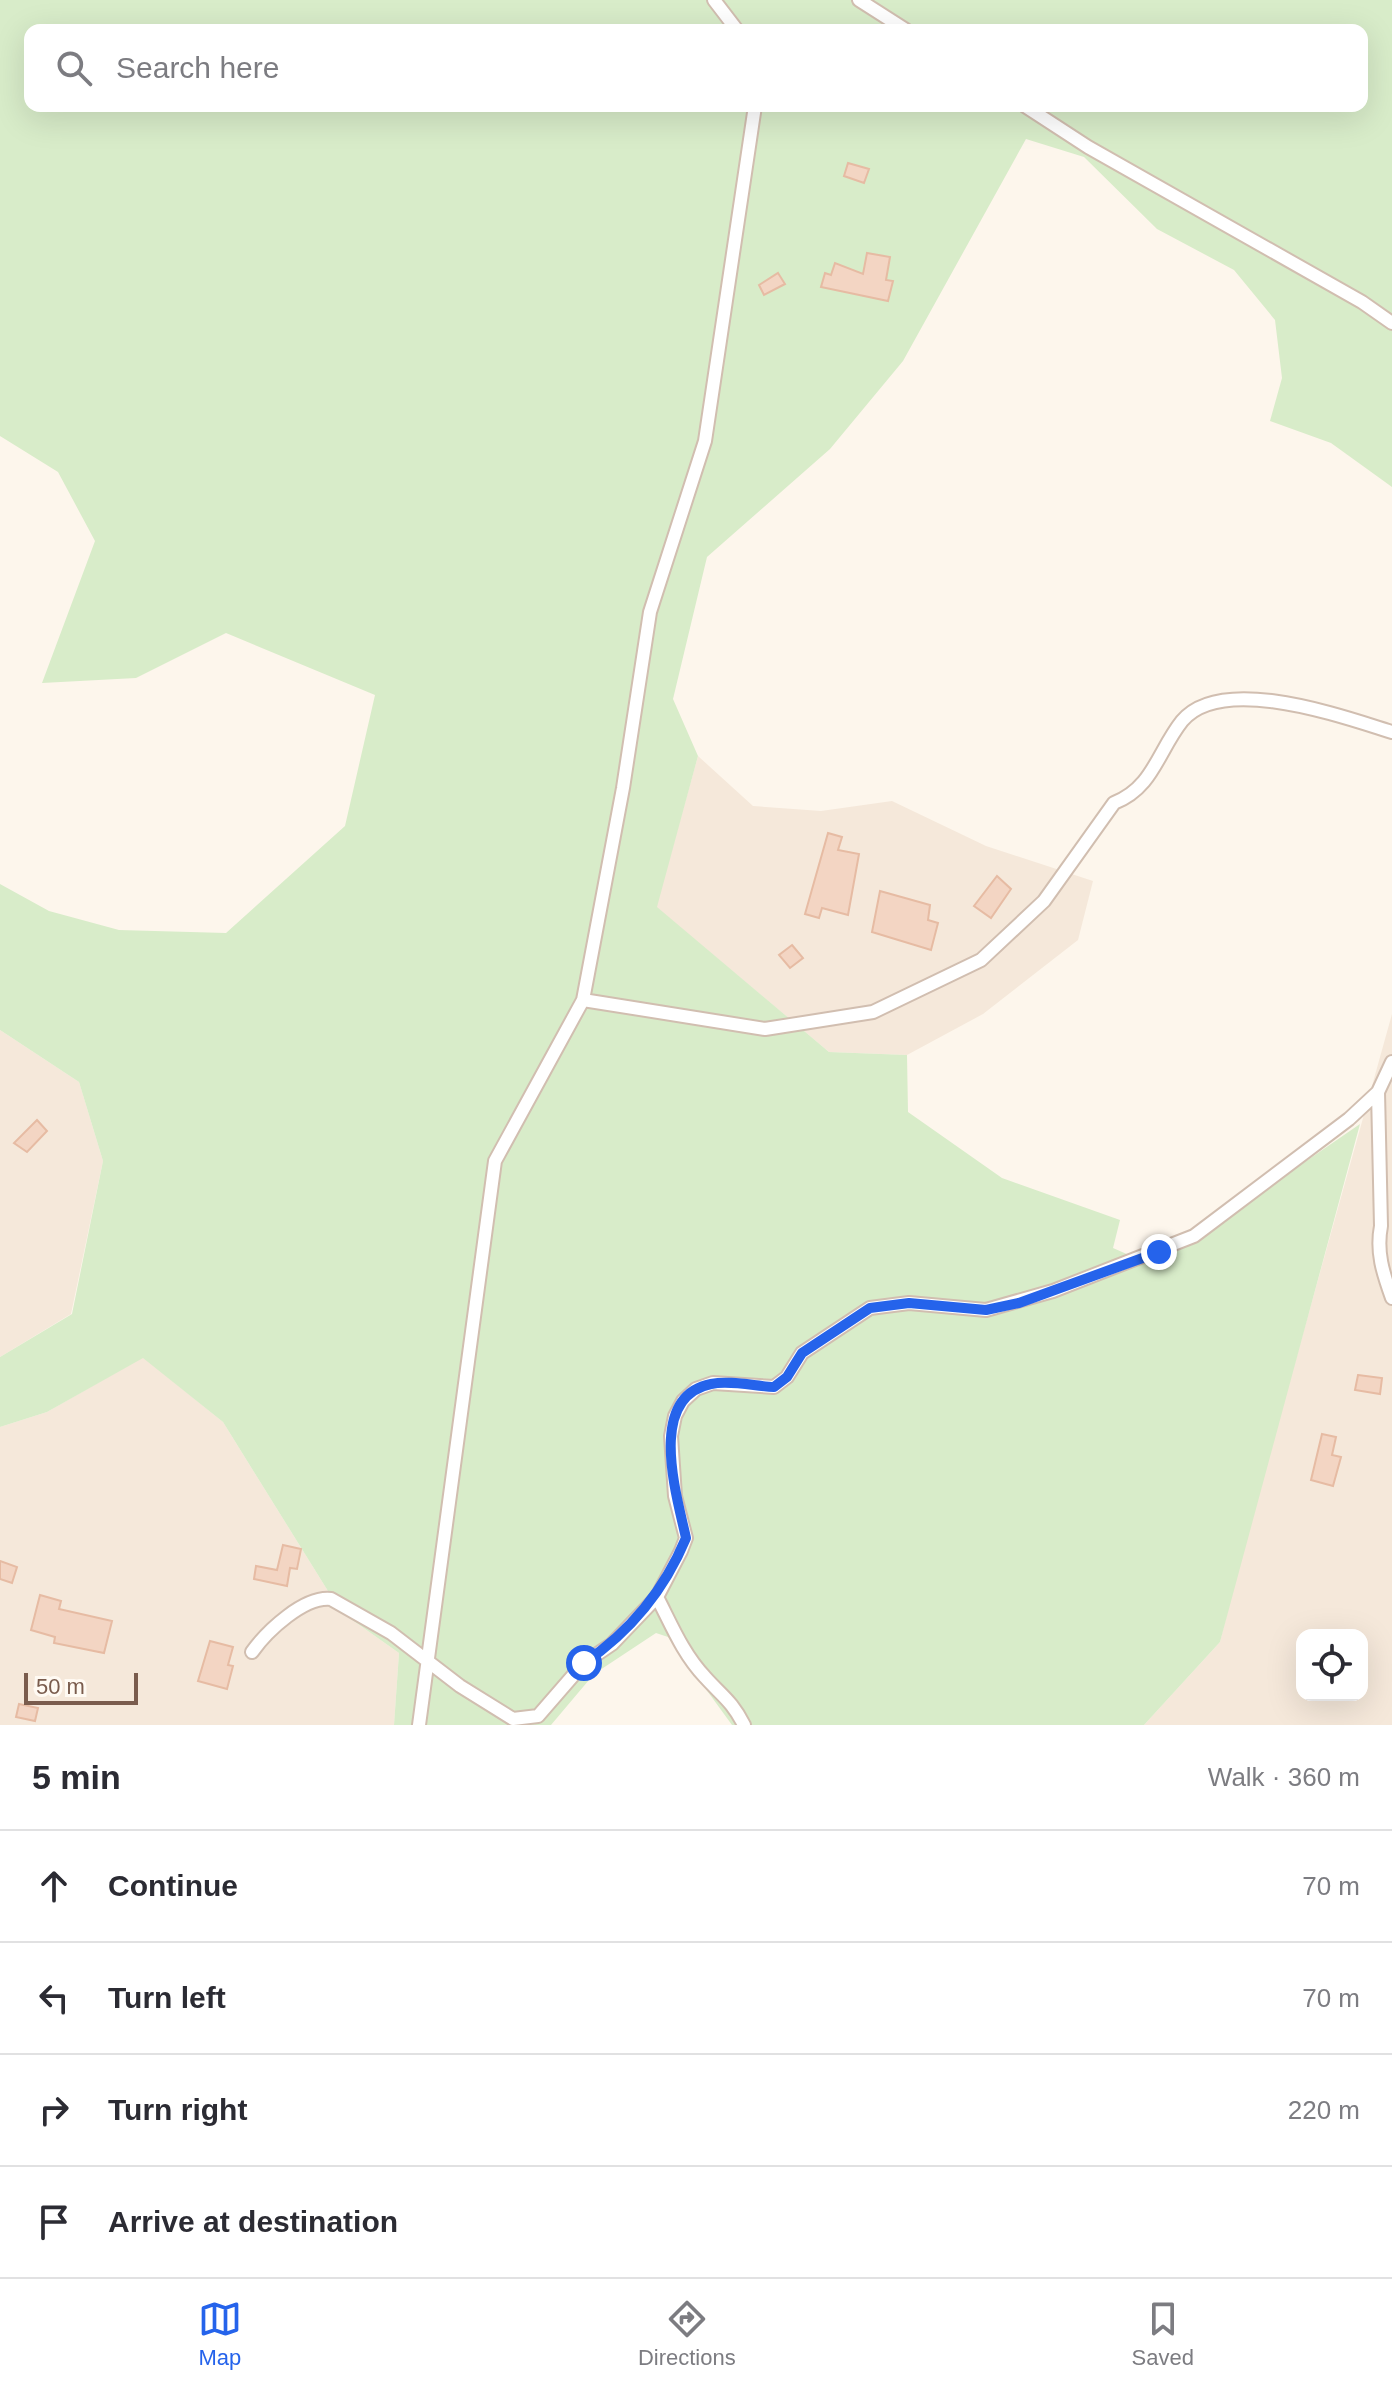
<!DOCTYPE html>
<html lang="en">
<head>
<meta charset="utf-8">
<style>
	body { margin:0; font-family:Arial,sans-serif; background:#f7f7f7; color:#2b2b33 }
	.controls { position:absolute; right:24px; bottom:24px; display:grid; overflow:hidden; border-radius:16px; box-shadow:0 8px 32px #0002 }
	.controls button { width:72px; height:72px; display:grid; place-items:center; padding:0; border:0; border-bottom:2px solid #e1e1e2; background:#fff; color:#2b2b33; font:40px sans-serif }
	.scale { position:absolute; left:24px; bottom:20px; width:114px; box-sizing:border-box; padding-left:8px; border:4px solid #7a5c4d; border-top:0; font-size:22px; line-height:28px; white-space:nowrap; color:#7a5c4d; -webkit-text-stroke:6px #fffaf3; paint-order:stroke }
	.stop { position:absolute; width:24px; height:24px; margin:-18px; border:6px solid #2563eb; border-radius:50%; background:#fff }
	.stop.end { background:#2563eb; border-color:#fff; box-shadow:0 2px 8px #0008 }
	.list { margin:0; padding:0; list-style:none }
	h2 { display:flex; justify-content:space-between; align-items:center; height:104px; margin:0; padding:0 32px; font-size:34px }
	h2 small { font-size:26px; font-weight:400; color:#7c7c81 }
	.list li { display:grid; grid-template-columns:52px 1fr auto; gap:24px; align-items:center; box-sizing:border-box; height:112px; padding:0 32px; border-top:2px solid #e1e1e2 }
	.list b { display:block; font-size:30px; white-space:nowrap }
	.list em { font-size:26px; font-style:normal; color:#7c7c81 }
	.icon { flex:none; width:44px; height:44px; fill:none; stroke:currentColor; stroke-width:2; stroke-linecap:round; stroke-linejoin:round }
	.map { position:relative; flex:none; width:1392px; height:1725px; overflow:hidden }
	.search { position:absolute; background:#fff; box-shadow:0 8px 32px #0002; left:24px; right:24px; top:24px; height:88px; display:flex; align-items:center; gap:20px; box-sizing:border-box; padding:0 28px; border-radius:16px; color:#7c7c81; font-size:30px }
	.sheet { height:552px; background:#fff }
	nav { display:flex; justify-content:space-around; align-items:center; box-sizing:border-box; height:112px; border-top:2px solid #e1e1e2; background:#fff; font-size:22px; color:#7c7c81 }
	nav a { display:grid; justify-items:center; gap:4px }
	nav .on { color:#2563eb }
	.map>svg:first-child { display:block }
	.residential { fill:#f5e8da; fill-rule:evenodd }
	.green { fill:#d8ecc9; fill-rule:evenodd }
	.building { fill:#f3d5c3; stroke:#e6bba3; stroke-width:2 }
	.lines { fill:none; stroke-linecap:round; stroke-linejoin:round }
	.minor-casing { stroke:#d1beb0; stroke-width:16 }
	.minor { stroke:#fff; stroke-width:12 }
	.route { stroke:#2563eb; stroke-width:10 }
</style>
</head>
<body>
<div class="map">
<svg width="1392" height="1725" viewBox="0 0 1392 1725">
	<rect width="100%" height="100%" fill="#fdf6ec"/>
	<path class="residential" d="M698,756L753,806L821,811L892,801L986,846L1093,881L1078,940L983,1014L907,1055L829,1052L656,907Z
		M1392,1014V1725H1144L1220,1642L1245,1542ZM1302,1635H1362V1695H1302Z
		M0,1030L79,1082L103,1161L71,1314L0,1357Z
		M143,1357L223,1422L341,1612L399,1653L394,1725H0V1427L47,1412Z"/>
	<path class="green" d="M0,0H1392V487L1331,443L1270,421L1282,378L1275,320L1234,270L1157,229L1084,157L1026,139L903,361L830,449L707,557L673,699L698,756L657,907L829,1052L907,1055L908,1112L1002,1178L1120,1220L1113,1248L1154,1266L1360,1124L1220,1642L1144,1725H732L668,1637L656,1633L594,1674L551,1725H394L399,1653L341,1612L223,1422L143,1358L47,1412L0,1427V1357L72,1314L103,1161L79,1082L0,1030V884L49,911L119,930L226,933L345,826L375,695L226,633L136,678L42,683L95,541L58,472L0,436ZM30,30H1362V106H30Z"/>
	<path class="building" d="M848,163L869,169L864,183L844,176Z
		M867,253L890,257L886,280L893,281L888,301L821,287L825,273L831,275L835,263L863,274Z
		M778,273L785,284L764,295L759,285Z
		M828,833L842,837L838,850L859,854L848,915L822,908L819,918L805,914Z
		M997,876L1011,889L991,918L974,906Z
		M880,891L930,905L928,920L938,923L931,950L872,932Z
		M792,945L803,958L790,968L779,955Z
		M37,1120L47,1131L27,1152L14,1143Z
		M1358,1375L1382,1378L1380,1394L1355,1390Z
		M1322,1434L1336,1437L1332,1455L1341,1457L1333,1486L1311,1480Z
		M283,1545L301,1549L297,1569L290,1568L287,1586L254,1579L256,1566L277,1570Z
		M0,1561L17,1567L12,1583L0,1579Z
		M40,1595L61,1601L59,1609L112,1621L104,1653L54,1643L55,1637L31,1630Z
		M210,1641L233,1647L228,1665L233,1666L227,1689L198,1681Z
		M19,1704L38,1708L35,1721L16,1717Z"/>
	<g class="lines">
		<g class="minor-casing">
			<path id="minor" d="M714,0L737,30
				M859,0L906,30
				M1025,106L1088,147L1362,302L1392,323
				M583,1000L765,1029L873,1012L981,960L1044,901L1114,803C1153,788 1158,751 1182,721C1222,673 1343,717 1392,732
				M1378,1092L1381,1226C1376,1252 1383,1273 1392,1298
				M657,1597C671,1624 683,1654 705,1677C722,1696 732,1701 744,1725
				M252,1652C267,1631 304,1596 331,1599L391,1633L460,1686L513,1719L538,1716L584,1663L612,1644L657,1597L681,1551L686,1538L675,1496L671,1436L675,1416L683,1401L696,1389L713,1383L774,1387L787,1377L802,1353L870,1308L909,1303L986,1310L1053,1291L1194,1236L1349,1119L1378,1092L1392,1062
				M419,1725L495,1161L583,1000L623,788L650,612L705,441L755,106"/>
		</g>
		<use href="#minor" class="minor"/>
	</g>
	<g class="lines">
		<path class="route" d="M584,1663C631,1631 664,1591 686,1538C677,1496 646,1397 711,1384C730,1380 754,1386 774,1387L787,1377L802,1353L870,1308L909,1303L986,1310L1019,1303L1159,1252"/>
	</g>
</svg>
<div class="controls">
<button><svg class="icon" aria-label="locate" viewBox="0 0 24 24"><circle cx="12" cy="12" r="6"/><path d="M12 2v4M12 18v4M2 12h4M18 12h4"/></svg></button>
</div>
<div class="scale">50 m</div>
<div class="stop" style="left:584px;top:1663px"></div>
<div class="stop end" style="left:1159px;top:1252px"></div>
<div class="search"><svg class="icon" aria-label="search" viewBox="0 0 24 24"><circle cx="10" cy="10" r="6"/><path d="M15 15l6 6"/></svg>Search here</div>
</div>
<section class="sheet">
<h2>5 min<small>Walk · 360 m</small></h2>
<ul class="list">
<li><svg class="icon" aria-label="ahead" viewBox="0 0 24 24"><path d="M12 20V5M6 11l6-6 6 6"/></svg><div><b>Continue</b></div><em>70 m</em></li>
<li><svg class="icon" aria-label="left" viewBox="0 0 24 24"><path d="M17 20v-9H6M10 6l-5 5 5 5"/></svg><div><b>Turn left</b></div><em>70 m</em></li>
<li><svg class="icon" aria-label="right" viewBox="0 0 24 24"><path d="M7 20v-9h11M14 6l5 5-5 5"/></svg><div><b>Turn right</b></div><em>220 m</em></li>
<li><svg class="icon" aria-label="arrive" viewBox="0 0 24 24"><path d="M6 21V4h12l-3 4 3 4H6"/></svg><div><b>Arrive at destination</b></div></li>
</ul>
</section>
<nav>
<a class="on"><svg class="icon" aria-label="map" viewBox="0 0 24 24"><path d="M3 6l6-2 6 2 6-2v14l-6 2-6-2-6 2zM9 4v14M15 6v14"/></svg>Map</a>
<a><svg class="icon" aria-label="directions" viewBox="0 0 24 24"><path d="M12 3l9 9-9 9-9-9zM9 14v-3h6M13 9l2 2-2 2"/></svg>Directions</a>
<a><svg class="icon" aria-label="saved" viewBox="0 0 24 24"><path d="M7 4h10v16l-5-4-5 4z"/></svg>Saved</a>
</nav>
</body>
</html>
